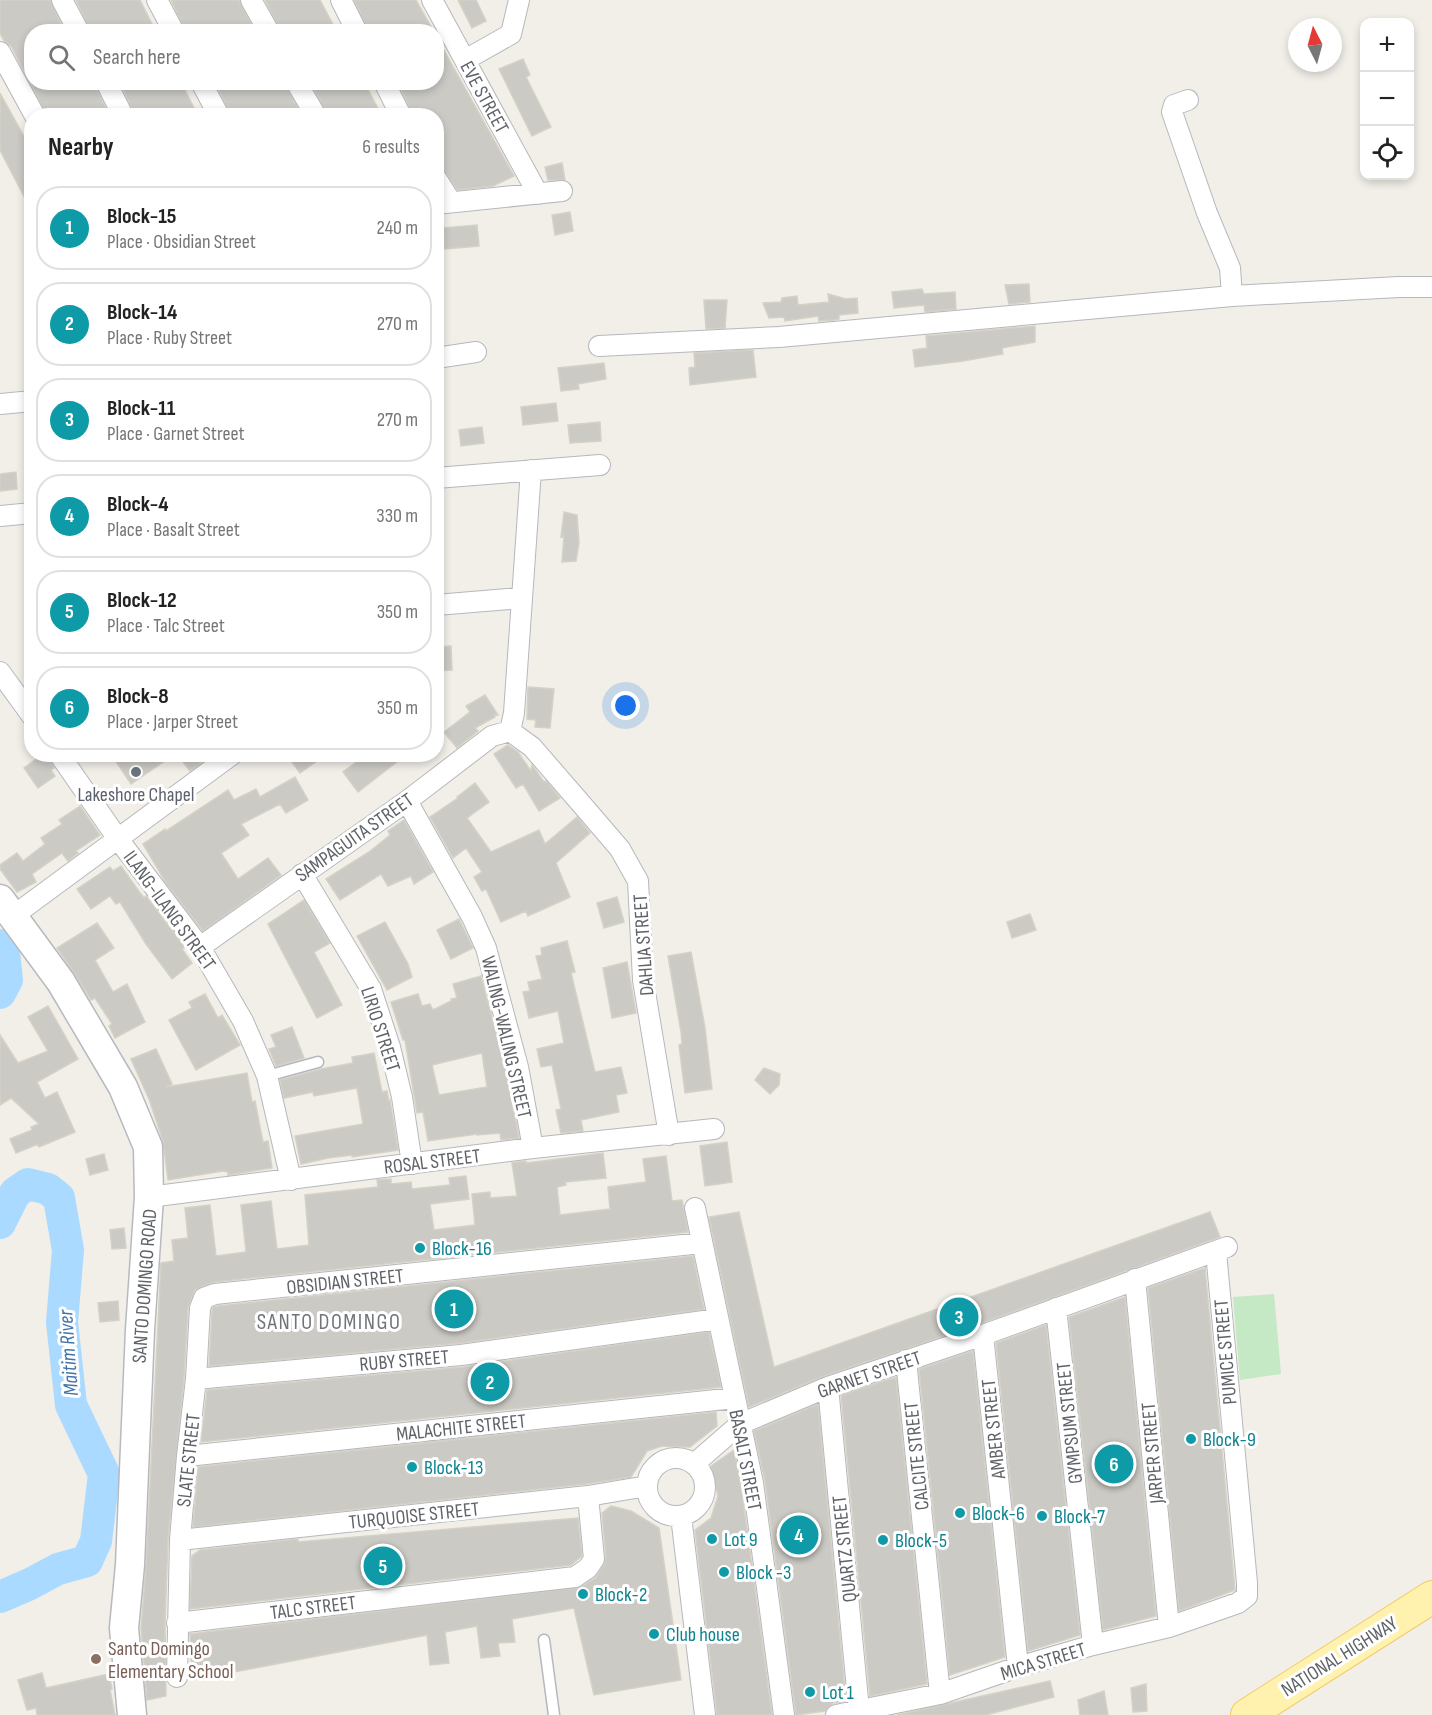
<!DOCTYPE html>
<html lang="en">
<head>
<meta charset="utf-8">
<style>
	body { margin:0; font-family:"Sofia Sans Condensed",sans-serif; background:#f2f2f2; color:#222 }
	.controls { position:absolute; right:18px; top:18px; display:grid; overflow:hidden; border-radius:12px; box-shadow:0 3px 9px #0003 }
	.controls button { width:54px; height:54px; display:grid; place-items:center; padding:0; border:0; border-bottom:2px solid #e0e0e0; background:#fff; color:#222; font:30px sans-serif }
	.compass { position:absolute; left:1288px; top:18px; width:54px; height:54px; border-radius:50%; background:#fff; box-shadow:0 3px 9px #0003; rotate:354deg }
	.you { position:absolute; left:626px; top:706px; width:21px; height:21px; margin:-15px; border:4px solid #fff; border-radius:50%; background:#1a73e8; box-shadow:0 0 0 9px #1a73e833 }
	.badge { display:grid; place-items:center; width:39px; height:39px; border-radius:50%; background:#ea4335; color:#fff; font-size:20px; font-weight:700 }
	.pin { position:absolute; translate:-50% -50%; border:3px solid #fff; box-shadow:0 2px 6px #0006 }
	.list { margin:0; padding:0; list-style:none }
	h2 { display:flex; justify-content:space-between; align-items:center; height:78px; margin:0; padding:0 24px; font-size:26px }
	h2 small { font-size:20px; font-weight:400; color:#767676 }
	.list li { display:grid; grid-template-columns:39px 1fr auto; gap:18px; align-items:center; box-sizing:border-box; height:84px; margin:0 12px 12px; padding:0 12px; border:2px solid #e0e0e0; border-radius:24px }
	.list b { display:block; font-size:22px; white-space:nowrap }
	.list p { margin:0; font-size:20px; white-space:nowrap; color:#767676 }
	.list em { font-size:20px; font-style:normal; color:#767676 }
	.icon { flex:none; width:33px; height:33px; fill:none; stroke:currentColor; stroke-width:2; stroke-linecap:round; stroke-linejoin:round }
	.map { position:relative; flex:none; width:1432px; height:1715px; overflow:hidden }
	.search { position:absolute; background:#fff; box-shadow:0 3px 9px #0003; left:24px; top:24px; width:420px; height:66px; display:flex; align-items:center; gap:15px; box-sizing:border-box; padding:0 21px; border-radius:24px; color:#767676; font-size:22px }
	.panel { position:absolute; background:#fff; box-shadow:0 3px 9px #0003; left:24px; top:108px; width:420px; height:654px; border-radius:24px }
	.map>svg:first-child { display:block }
	.pitch { fill:#c5e8c5 }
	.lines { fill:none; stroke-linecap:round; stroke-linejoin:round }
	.river { stroke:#aadaff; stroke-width:32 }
	.building { fill:#cccac5; stroke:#d6d1c6; stroke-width:1.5; fill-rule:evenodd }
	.lane-casing { stroke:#b5b8bc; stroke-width:13 }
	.street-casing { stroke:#b5b8bc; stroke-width:22 }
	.secondary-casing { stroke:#b6babf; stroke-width:31 }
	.primary-casing { stroke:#f2c960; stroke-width:34 }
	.lane { stroke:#fff; stroke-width:10 }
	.street { stroke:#fff; stroke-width:20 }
	.secondary { stroke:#fff; stroke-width:28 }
	.primary { stroke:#fff2af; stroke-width:32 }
	.worship-dot { fill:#6b7280; stroke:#fff; stroke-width:2 }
	.culture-dot { fill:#0f9aa8; stroke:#fff; stroke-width:2 }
	.education-dot { fill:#8d6e63; stroke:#fff; stroke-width:2 }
	.labels { text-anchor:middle; stroke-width:6; stroke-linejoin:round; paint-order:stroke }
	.street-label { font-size:20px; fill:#5f6368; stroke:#fff }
	.worship-label { font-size:20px; fill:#5b616d; stroke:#fff }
	.culture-label { font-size:20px; fill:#0d838f; stroke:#fff; text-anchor:start }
	.education-label { font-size:20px; fill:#785e54; stroke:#fff; text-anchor:start }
	.water-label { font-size:21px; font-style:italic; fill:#4174aa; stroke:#fff }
	.quarter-label { font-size:22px; letter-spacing:1.5px; fill:#70757a; stroke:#fff }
</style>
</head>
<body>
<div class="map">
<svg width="1432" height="1715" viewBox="0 0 1432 1715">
	<rect width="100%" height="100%" fill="#f1efe8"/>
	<path class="pitch" d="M1274,1294L1281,1374L1240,1380L1233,1297Z"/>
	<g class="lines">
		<path class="river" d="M0,945L4,952L7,980L0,993
			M0,1223L15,1193L28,1184L48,1189L59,1198L68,1250L62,1322L71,1405L104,1474L96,1541L87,1561L58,1569L30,1584L0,1597"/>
	</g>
	<path class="building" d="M0,0H50L65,32H32V82H94L109,116H47L11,46L4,41L0,33Z
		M76,0H140L156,32H91Z
		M171,0H239L255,32H186Z
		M265,0H320L337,32H281Z
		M354,0H416L434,32H369Z
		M458,0H476L486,21L472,28Z
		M436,36L514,176L493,186L457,190L436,159V116H413L398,82H436Z
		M523,59L530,75L526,77L551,127L532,136L499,69Z
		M120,82H181L198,116H135Z
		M215,82H284L302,116H231Z
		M310,82H364L382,116H328Z
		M0,93L32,151V212L0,150Z
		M562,163L565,180H548L545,167Z
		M570,212L573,231L555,235L552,215Z
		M477,225L479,246L445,249L443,228Z
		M1029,284L1030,302L1009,304L1005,285Z
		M922,289L924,294L955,292L956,309L925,312L924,305L894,308L892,292Z
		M828,294L846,299L857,298L858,313L839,315V319L834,320L819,321L818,316L785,321L784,317L769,318L763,303L781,302L782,298L797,296L798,305L829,302Z
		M704,300H727L725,328L706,329Z
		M1035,326V342L1002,348L1003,354L963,361L915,367L913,350L927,348L926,336Z
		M753,350L756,377L690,385L689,368L695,367L694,353Z
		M604,363L606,379L578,384L579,389L561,391L558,368Z
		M556,403L558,421L523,425L521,407Z
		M600,422L601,441L570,443L568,425Z
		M482,427L484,443L461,446L459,430Z
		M16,472L17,489L0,491V474Z
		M564,512L577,515L579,543L576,561L562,562L564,536L561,537Z
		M451,646L452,670L436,671V647Z
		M528,687L554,689L550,728L535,727L536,720L527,719Z
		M485,695L498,715H494L495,717L475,728L478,731L457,748L444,732L470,712L466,706Z
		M508,745L518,752L531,771L532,765L544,782L546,781L560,798L539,811L523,784L516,788L494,754Z
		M43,754H47L54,768L51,770L55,776L38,788L24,768Z
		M124,754H175L131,784L115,760Z
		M177,754H200L204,761L190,771Z
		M286,754H327L300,773Z
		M367,754H407L358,792L343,772Z
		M295,777L308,800L286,813L280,804L241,824L249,835L221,853L238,879L268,858L281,875L203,931L166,883L143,844L165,829L166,831L228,790L234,800L256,789L260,797Z
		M475,783L489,802L467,818L491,852L539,830L545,844L577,817L590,833L556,863L570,897L528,916L526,911L501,922L486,889L482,891L474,877L482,872L466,848L453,858L430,817L458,798L457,797Z
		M80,806L100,835L76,851L78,853L68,861L62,853L32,874L36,882L17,892L0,869V865L17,853L23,861L45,844L41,838L62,824L59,820Z
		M404,820L433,872L414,884L411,876L388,886L381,874L340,900L326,879L369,852L390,835L388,831Z
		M121,866L138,890L144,898L146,896L185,947L182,949L192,963L172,979L146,944L120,902L116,904L110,896L91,909L77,889L110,867L113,871Z
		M617,897L624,922L604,928L597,903Z
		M304,900L330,943L314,952L342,1005L317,1018L268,924Z
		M1030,914L1036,930L1012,938L1007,922Z
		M459,919L473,948L451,959L437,930Z
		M385,922L408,964L412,977L387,990L357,936Z
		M97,923L114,948L95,960L113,992L127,984L145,1022L115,1038L109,1026L112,1024L95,998L91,1000L75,974L57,948Z
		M567,941L575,972L571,973L595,1072L621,1067L627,1093L616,1095L619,1112L581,1120L583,1131L561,1133L556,1110L561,1109L552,1065L541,1067L537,1049L564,1043L558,1011L529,1018L523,992L530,991L528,982L542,979L536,956L542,955L541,948Z
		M691,952L705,1028L712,1089L685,1093L679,1045L682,1044L681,1032L668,956Z
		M627,962L636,1013L612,1018L603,968Z
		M481,976L506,1070L519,1138L501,1140L500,1133L477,1135V1134L428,1141L423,1112L417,1113L405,1040H403L391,1002L418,994L422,1006L430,1004L433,1010L451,1001V999L457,998L453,984ZM482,1053L487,1087L439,1095L432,1065Z
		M205,994L218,1018L222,1015L240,1045L196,1070L169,1020L192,1008L189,1002Z
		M48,1006L78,1059L37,1082L45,1098L57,1092L75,1132L39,1147L38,1144L16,1153L10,1139L32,1130L31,1127L39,1124L11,1098L0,1105V1035L18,1063L48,1051L28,1017Z
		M292,1027L304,1058L276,1066L269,1049L276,1047L271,1035Z
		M156,1049L172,1084L166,1087L247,1073L252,1102L255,1101L263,1142L268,1141L272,1168L228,1175V1172L223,1171L168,1180L163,1141L149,1099L131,1059Z
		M374,1053L382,1092L387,1091L389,1101L390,1100L398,1150L352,1157V1155L328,1158L301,1164L295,1136L363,1124L357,1088L314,1096L313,1092L284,1098L280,1080L321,1069L353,1063L352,1057Z
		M764,1068L780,1074L779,1085L770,1094L755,1080Z
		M727,1142L732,1182L705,1186L700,1146Z
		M603,1153L606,1178L565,1182L566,1185L557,1187L560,1215L610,1209L608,1187L646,1182L643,1159L666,1156L672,1201L682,1200L688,1232L214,1282L195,1290L188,1307L184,1378L168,1539L165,1624L166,1696L147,1700L141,1628L146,1566L161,1263L174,1261L172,1240L188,1238L185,1208L210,1205L216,1256L246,1252L241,1205L271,1201L277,1249L309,1245L305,1195L378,1187L377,1180L391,1179V1184L411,1182L412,1189L450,1185L449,1178L466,1176L469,1199L430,1204L434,1230L475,1225L472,1194L490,1192V1198L517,1196L512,1163L526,1161L527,1163Z
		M104,1154L108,1170L90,1175L86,1159Z
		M739,1212L774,1367L1210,1212L1220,1237L979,1324L824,1376L749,1407L709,1217Z
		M124,1228L126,1248L112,1249L110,1230Z
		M693,1256L704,1309L460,1343L209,1366L212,1311L213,1307L218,1306Z
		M1205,1268L1235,1590L1179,1611L1148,1288Z
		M1125,1297L1156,1616L1103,1630L1069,1317Z
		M118,1301L119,1320L100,1322L98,1303Z
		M1046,1325L1080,1635L1028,1651L996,1343Z
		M709,1332L721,1387L201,1442L207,1390L463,1367Z
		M973,1351L1005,1657L950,1675L919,1369Z
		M896,1377L927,1684L870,1696L841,1395Z
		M818,1404L846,1701L833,1703L825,1711L796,1715L765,1481L754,1431Z
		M716,1412L717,1426L690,1447L662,1446L647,1451L631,1477L586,1484L193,1527L198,1467Z
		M734,1450L741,1485L772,1715H717L695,1530L711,1518L718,1496L711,1466Z
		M611,1506L631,1511L659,1528L681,1680L594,1695L574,1608L512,1619L515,1642L498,1643L500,1656L481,1658L477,1626L445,1632L449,1663L430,1665L427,1635L192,1680L190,1634L581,1587L595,1578L604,1565L606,1558L602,1513Z
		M578,1518L582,1556L571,1565L190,1609L192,1556L200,1550L298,1539V1542Z
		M42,1673L46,1688L109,1674L112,1689L110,1690L115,1715H37L36,1708L27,1710L18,1680Z
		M1050,1681L1054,1697L986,1715H897Z
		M1146,1684L1147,1711L1133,1712L1131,1688Z
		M1104,1691L1108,1715H1080L1078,1700Z"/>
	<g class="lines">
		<g class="lane-casing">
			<path id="lane" d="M267,1076L318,1062
				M544,1640L554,1715"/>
		</g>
		<g class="street-casing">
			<path id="street" d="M62,0L79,32
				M157,0L174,32
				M251,0L269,32
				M341,0L357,32
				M432,0L538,194
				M0,52L35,116
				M465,60L511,34L519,0
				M106,82L123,116
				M201,82L219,116
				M296,82L316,116
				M384,82L401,116
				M1188,100L1174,105L1172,112L1207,213L1230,268L1232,296
				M436,178L451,202
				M436,204L562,191
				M599,346L779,337L1232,296L1399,287H1432
				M436,358L476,352
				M0,404L32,401
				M436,478L600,465
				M0,516L32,513
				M436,605L521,598
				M0,672L32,716
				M510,731L532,747L584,807L620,849L638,881L643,980L669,1135
				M510,731L514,713L531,470
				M59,754L118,839L200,947L243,1021L267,1076L291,1180
				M407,801L472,917L486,948L518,1067L533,1148
				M302,874L371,989L390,1047L402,1097L412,1164
				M13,916L233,754
				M200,947L407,801L492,736L510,731
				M149,1197L533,1148L714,1129
				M695,1208L753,1483L784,1715
				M1135,1279L1169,1627
				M1056,1308L1093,1645
				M983,1335L1018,1667
				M906,1360L940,1694
				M196,1379L461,1355L718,1319
				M828,1387L859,1710
				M187,1456L735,1398
				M647 1487a29 29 0 1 1 58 0a29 29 0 1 1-58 0Z
				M694,1464L740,1424L828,1387L983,1335L1227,1247
				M681,1516L705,1715
				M180,1540L588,1496L647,1486
				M177,1623L575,1577L588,1568L594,1559L588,1496
				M177,1677L180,1540L187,1456L196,1379L200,1308L204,1298L215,1294L702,1243
				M836,1715L940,1694L1018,1667L1093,1645L1169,1627L1238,1603L1247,1596V1583L1216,1252"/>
		</g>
		<g class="secondary-casing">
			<path id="secondary" d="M0,899L61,982L123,1087L148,1147L149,1197L140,1330L130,1565L124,1628L132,1715"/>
		</g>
		<g class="primary-casing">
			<path id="primary" d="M1247,1715L1432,1597"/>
		</g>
		<use href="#lane" class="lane"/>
		<use href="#street" class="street"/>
		<use href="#secondary" class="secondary"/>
		<use href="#primary" class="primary"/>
	</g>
	<circle class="worship-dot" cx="136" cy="772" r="6"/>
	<g class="culture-dot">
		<circle cx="420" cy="1248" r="6"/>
		<circle cx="1191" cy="1439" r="6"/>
		<circle cx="412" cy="1467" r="6"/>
		<circle cx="960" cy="1513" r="6"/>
		<circle cx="1042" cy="1516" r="6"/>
		<circle cx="712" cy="1539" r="6"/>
		<circle cx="883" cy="1540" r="6"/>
		<circle cx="724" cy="1572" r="6"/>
		<circle cx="583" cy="1594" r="6"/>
		<circle cx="654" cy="1634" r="6"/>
		<circle cx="810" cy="1692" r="6"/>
	</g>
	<circle class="education-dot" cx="96" cy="1659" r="6"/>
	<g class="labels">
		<g class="street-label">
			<text transform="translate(485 97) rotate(61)" y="7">EVE STREET</text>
			<text transform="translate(354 837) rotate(-35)" y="7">SAMPAGUITA STREET</text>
			<text transform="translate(170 910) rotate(54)" y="7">ILANG-ILANG STREET</text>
			<text transform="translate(643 945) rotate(-94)" y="7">DAHLIA STREET</text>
			<text transform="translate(381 1029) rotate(72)" y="7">LIRIO STREET</text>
			<text transform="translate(507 1037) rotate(77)" y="7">WALING-WALING STREET</text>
			<text transform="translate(432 1161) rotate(-7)" y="7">ROSAL STREET</text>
			<text transform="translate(345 1281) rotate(-6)" y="7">OBSIDIAN STREET</text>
			<text transform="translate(144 1286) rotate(-86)" y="7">SANTO DOMINGO ROAD</text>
			<text transform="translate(1225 1352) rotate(-95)" y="7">PUMICE STREET</text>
			<text transform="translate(404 1360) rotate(-5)" y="7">RUBY STREET</text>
			<text transform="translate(869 1374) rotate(-19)" y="7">GARNET STREET</text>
			<text transform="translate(1069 1423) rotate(-96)" y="7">GYMPSUM STREET</text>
			<text transform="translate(461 1427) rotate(-6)" y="7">MALACHITE STREET</text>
			<text transform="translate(993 1429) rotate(-96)" y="7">AMBER STREET</text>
			<text transform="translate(1152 1453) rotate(-95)" y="7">JARPER STREET</text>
			<text transform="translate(916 1456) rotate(-96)" y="7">CALCITE STREET</text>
			<text transform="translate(188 1460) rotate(-84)" y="7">SLATE STREET</text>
			<text transform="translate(746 1460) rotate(79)" y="7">BASALT STREET</text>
			<text transform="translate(414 1515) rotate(-6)" y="7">TURQUOISE STREET</text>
			<text transform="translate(844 1549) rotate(-96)" y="7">QUARTZ STREET</text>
			<text transform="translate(313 1607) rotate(-7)" y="7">TALC STREET</text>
			<text transform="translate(1339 1656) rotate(-32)" y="7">NATIONAL HIGHWAY</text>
			<text transform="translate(1043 1661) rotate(-17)" y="7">MICA STREET</text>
		</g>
		<g class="worship-label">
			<text x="136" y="801">Lakeshore Chapel</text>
		</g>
		<g class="culture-label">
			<text x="432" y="1255">Block-16</text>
			<text x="1203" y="1446">Block-9</text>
			<text x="424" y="1474">Block-13</text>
			<text x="972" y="1520">Block-6</text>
			<text x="1054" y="1523">Block-7</text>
			<text x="724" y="1546">Lot 9</text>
			<text x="895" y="1547">Block-5</text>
			<text x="736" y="1579">Block -3</text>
			<text x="595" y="1601">Block-2</text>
			<text x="666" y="1641">Club house</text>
			<text x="822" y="1699">Lot 1</text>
		</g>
		<g class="education-label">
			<text x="108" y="1655">Santo Domingo<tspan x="108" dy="23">Elementary School</tspan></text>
		</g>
		<g class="water-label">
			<text transform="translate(68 1353) rotate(-94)" y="7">Maitim River</text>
		</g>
		<g class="quarter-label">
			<text x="329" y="1329">SANTO DOMINGO</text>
		</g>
	</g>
</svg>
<div class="controls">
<button>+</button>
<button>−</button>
<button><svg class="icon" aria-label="locate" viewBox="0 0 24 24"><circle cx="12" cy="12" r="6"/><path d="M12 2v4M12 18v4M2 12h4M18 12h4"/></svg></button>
</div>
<svg class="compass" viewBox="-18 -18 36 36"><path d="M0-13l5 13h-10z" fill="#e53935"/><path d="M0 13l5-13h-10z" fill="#767676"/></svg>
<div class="you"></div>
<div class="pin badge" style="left:454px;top:1309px;background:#0f9aa8">1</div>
<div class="pin badge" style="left:490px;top:1382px;background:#0f9aa8">2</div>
<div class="pin badge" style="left:959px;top:1317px;background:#0f9aa8">3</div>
<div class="pin badge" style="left:799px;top:1535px;background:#0f9aa8">4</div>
<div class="pin badge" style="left:383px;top:1566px;background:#0f9aa8">5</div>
<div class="pin badge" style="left:1114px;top:1464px;background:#0f9aa8">6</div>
<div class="search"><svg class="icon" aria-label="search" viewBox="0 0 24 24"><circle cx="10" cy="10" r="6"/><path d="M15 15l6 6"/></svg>Search here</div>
<section class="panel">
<h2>Nearby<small>6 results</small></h2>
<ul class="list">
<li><span class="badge" style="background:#0f9aa8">1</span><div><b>Block-15</b><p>Place · Obsidian Street</p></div><em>240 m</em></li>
<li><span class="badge" style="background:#0f9aa8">2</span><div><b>Block-14</b><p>Place · Ruby Street</p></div><em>270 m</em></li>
<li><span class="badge" style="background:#0f9aa8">3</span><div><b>Block-11</b><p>Place · Garnet Street</p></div><em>270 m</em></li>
<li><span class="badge" style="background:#0f9aa8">4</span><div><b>Block-4</b><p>Place · Basalt Street</p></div><em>330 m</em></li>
<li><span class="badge" style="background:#0f9aa8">5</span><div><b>Block-12</b><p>Place · Talc Street</p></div><em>350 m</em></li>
<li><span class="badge" style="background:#0f9aa8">6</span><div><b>Block-8</b><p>Place · Jarper Street</p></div><em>350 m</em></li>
</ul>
</section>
</div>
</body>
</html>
